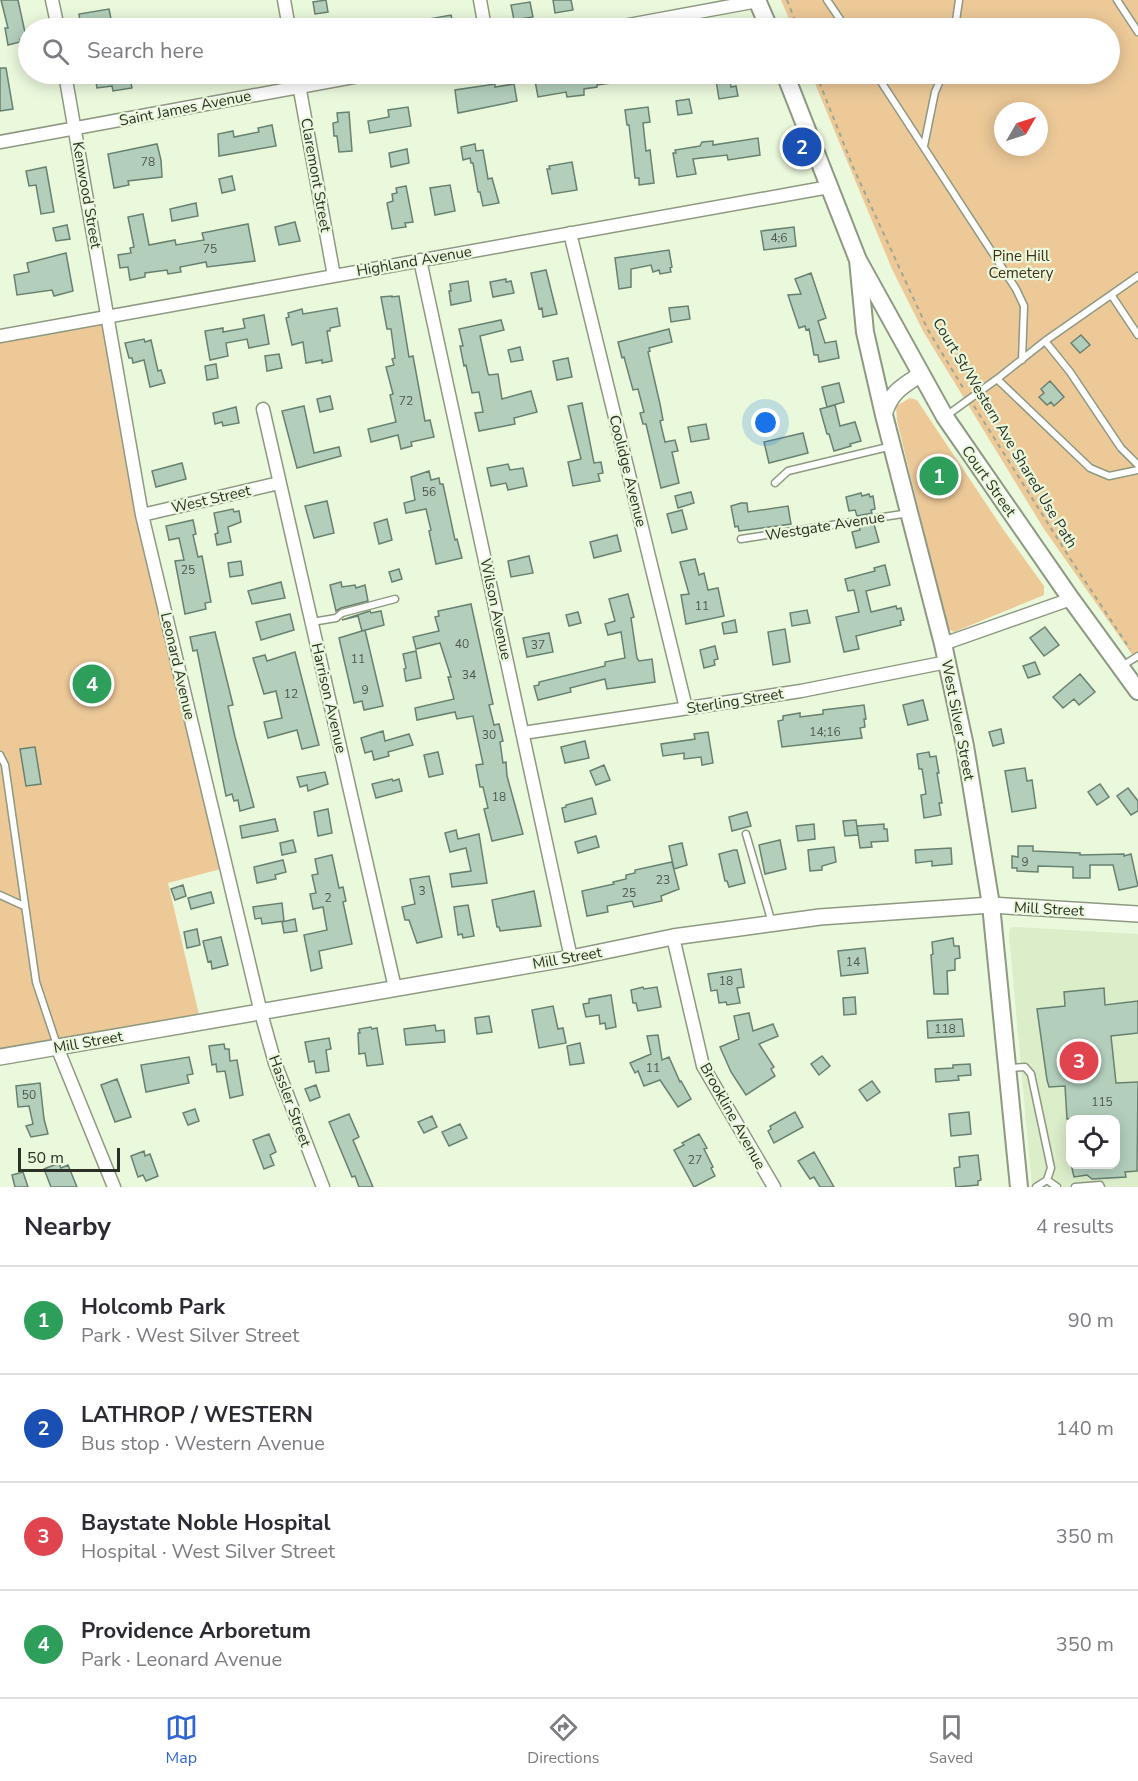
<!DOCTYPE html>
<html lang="en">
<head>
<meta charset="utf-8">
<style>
	body { margin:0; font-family:"Nunito Sans",sans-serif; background:#f7f7f7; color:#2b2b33 }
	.controls { position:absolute; right:18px; bottom:18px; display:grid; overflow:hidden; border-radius:12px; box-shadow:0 3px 15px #0003 }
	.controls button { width:54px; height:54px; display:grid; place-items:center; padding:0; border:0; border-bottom:2px solid #e1e1e2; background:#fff; color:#2b2b33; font:30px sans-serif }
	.compass { position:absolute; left:994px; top:102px; width:54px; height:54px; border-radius:50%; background:#fff; box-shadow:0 3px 15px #0003; rotate:51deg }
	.scale { position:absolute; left:18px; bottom:15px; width:102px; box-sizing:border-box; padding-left:6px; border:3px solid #2c3127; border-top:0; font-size:16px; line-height:21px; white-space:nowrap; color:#2c3127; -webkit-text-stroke:4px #eaf8dc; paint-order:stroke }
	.you { position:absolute; left:766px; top:423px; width:21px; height:21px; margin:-15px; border:4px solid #fff; border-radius:50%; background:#1a73e8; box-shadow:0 0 0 9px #1a73e833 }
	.badge { display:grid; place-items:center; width:39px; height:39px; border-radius:50%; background:#3265d4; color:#fff; font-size:20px; font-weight:700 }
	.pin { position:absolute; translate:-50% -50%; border:3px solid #fff; box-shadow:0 2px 6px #0006 }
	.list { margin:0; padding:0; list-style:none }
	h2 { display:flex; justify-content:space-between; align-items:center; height:78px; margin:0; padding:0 24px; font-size:26px }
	h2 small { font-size:20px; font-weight:400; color:#7c7c81 }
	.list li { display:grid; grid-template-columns:39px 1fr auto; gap:18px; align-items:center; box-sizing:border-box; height:108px; padding:0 24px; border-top:2px solid #e1e1e2 }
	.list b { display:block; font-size:22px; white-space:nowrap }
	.list p { margin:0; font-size:20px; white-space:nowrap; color:#7c7c81 }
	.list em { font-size:20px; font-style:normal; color:#7c7c81 }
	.icon { flex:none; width:33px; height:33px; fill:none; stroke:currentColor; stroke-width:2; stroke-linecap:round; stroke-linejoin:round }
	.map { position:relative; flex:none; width:1138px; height:1187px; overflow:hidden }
	.search { position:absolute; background:#fff; box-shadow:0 3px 15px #0003; left:18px; right:18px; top:18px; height:66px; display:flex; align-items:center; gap:15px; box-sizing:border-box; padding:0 21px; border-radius:33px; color:#7c7c81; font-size:22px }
	.sheet { height:510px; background:#fff }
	nav { display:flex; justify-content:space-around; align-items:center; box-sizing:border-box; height:84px; border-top:2px solid #e1e1e2; background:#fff; font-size:16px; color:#7c7c81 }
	nav a { display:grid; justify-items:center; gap:3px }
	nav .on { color:#3265d4 }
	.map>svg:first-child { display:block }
	.built { fill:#dcedca; fill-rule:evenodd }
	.green { fill:#edc998; fill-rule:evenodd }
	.building { fill:#b3cfbc; stroke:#688170; stroke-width:1.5 }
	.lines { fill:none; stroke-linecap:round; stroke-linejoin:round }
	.service-casing { stroke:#8d9980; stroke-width:9 }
	.minor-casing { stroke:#8d9980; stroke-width:15 }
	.tertiary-casing { stroke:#8d9980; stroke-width:18 }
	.secondary-casing { stroke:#8d9980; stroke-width:20 }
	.path { stroke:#9da793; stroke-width:2; stroke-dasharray:4.5 4.5; stroke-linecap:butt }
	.service { stroke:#fff; stroke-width:6 }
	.minor { stroke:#fff; stroke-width:12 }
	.tertiary { stroke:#fff; stroke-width:15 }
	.secondary { stroke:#fff; stroke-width:16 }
	.labels { text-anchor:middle; stroke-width:4.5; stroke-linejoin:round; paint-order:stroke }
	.number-label { font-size:12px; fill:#4e584c }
	.street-label { font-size:15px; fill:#2c3127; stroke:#eaf8dc }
	.park-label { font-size:15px; fill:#3f2e15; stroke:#eaf8dc }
</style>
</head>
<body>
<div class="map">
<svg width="1138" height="1187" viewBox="0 0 1138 1187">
	<rect width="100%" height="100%" fill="#eaf8dc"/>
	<path class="built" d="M1014,927L1138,934V1187H1032L1009,934L1010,929ZM1070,1120H1116V1164H1070Z"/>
	<path class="green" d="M781,0H1138V663L1044,529L923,331L892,269L811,74H1110V28H793ZM1003,111H1039V147H1003Z
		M108,316L142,515L228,867L168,883L201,1023L0,1057V336Z
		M910,398L917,400L1005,532L1044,586V595L954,632L948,629L897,421L896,406Z"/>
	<path class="building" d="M1,0H18L26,37L20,39V42L8,45L5,28H8Z
		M326,0L328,12L315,14L313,2Z
		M553,0H571L573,10L555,13Z
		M530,2L533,17L514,20L511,5Z
		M109,9L112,24L81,28L79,14Z
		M451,15L454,28H407L406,23Z
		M0,68H6L13,109L0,111Z
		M97,74H111V76L129,74L132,88L113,91L112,86L97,88L95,76Z
		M580,74H633V80L597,85V87L584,89V95L567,97L566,92L538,97L535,81Z
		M715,74H729L731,87L736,86L738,96L719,99Z
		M495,84V87L514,84L517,101L458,113L455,90Z
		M689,99L692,113L678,115L676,101Z
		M408,107L411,126L370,133L368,121L389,117L388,110Z
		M648,107L650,122L643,123L646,151L650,150L654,183L639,185V178H635L629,125H627L625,110Z
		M349,112L352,151L339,152L337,136H334L333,123L338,122L337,113Z
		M272,125L276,146L219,156L218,134L233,131L234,137L259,132L258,128Z
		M758,138L760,155L728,160L727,155L693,159L696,174L677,177L673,153H676L675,150L700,146L702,142L713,141V145Z
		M157,144L161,160L162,177L128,181L129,185L114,188L108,154Z
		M475,144L476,151L483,150L488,179L492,178L499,203L483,206L480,192H478L473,163H471L470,158L463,160L461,147Z
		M407,149L409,163L391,167L389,153Z
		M572,162L577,190L552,194L547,169H550L549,166Z
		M46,167L54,212L41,214L36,185L29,186L26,171Z
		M232,176L235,190L222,193L219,179Z
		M450,185L455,211L435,215L430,188Z
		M406,186L413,222L405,223L406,227L392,229L387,203L393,201L392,194L397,193L396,188Z
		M196,203L198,216L172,221L170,209Z
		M143,214L149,245L175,240L176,245L204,240L202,233L248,224L255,261L207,267L206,262L180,267L181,272L168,274L167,270L145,273V277L130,280L128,267L120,268L118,255L131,253L130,248L134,247L128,217Z
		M295,222L300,241L279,245L275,227Z
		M67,225L70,239L56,241L53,228Z
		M794,227L796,246L764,250L761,231Z
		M669,250L672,267L670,268L671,272L660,274L659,270L653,272L651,265L631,269V287L619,289L615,258Z
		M66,253L73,291L54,296L52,290L17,295L14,275L29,272L27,263Z
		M546,270L557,314L543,317L542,308L539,309L531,273Z
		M811,273L826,318L818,321L825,343L836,341L839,358L819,362L818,355H814L809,329L806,330L805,326L799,328L788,295L801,294L795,279Z
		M506,279V282L511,281L514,293L493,297L490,282Z
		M468,281L471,301L451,305L449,291H451L450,284Z
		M392,296V297L399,296L409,357L413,356L425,421L430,420L434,437L411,442L412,446L401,449L398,435L371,442L368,429L396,422L390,395L393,394L386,367L394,365L392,359L395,358L391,329H387L381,297Z
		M688,306L690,319L671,322L669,308Z
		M337,308L340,326L330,328V331H327L332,361L322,363V360L306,363L303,342L292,345L286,318L289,317L288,313L302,309L303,314Z
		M264,315L269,344L249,348L247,339L226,343L228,356L210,360L205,331L223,328V332L245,328L243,319Z
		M501,320L504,330L480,336L488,373L489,375L498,374L502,399L531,391L537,412L514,418L515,424L479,431L475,413L483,412L479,392L472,393L466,365L464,366L460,346H463L459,329Z
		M669,329L672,342L649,348L650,351L648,352L660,404L663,420L660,421L665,442L675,440L678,451L672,452L679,483L661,488L646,424H643L640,413L644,412L638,389L633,390L624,357L622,358L618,342Z
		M1081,335L1090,345L1080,353L1071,343Z
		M144,339L145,342L151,340L158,371L161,370L165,383L150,387L144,360L133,363L132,358H129L125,343Z
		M520,347L523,360L511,362L508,350Z
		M279,354L282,368L267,371L265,356Z
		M568,358L572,377L557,380L553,361Z
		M216,364L218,378L207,380L205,366Z
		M1050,381L1064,397L1054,406L1051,402L1047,405L1039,397L1044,393L1041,389Z
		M839,383L844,402L827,407L822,387Z
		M330,396L333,409L320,412L317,399Z
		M582,403L594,463L601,462L603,473L598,474L600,481L573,486L568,462L581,459L568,406Z
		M835,405L840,426L855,422L861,441L850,444L851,446L834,451L829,434H827L820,409Z
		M304,406L314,453L339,447L341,456L297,468L282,411Z
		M236,407L239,423L223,426L222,422L215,424L213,413Z
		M706,424L709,439L691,442L688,427Z
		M803,433L808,453L769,463L764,442Z
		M182,463L186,479L156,487L152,471Z
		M508,464L510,470L523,468L527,486L508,490L506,483L491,486L487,468Z
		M429,471L431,480L439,478L440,484H443L455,540L457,539L462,558L436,564L429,531L431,530L426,509L406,513L404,503L415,500L411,477Z
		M691,492L694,503L678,508L675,496Z
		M861,493L862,496L869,494L870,497L873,496L875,509L871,510L872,513L857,516L855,510L849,511L846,497Z
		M327,501L334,533L314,538L305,506Z
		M741,503H747L748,512L788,506L791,524L739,531L738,526L735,527L731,506Z
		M233,509L234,512L239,511L241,522L228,527L231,542L217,545L215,534L218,533L214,513Z
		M682,510L687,529L672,533L667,514Z
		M387,519L392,540L379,544L374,523Z
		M193,520L196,534L193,535L198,557L202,556L211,602L205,603L206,609L185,614L175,561L184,560L179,538L169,540L166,526Z
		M874,524L879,542L856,548L852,532L860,530L859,526Z
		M617,535L621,551L594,558L590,542Z
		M529,556L533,573L511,577L508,561Z
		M695,559L699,575L704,573L708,590L718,588L724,616L686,624L681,595L689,594L680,562Z
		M241,561L243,575L230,577L228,563Z
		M885,565L890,585L866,591L871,612L896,606L897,609L901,608L904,620L900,621L901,625L856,636L859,649L844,652L836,617L859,612L854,590L848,591L845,579L875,571L874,568Z
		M399,569L402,579L392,582L389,572Z
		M281,582L285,598L252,604L248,591Z
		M341,582L342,587L355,585L356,588L365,585L368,601L341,608L336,611L330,585Z
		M628,594L634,617L631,618L637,658L639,661L652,659L655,682L607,689L605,679L570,688L571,692L538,700L534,686L539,685V682L605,666V662L625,658L621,632L608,635L605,624L615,621L609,599Z
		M471,604L493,704L489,705L494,725L499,724L503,741L500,742L503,763L506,762L507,776L523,834L492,841L484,809L488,808L483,787H480L476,765L483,764L473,716L457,719L455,712L417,720L415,708L454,699L448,677H451L440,643L416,649L413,637L439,631L435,617L439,616L438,611Z
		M807,610L810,623L792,626L790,613Z
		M370,611L371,613L381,611L384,625L362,631L358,616L342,620Z
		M578,612L581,623L569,626L566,615Z
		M290,614L294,630L261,640L256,622Z
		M735,620L737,632L724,634L722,623Z
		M1045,627L1059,645L1044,656L1030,638Z
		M785,629L790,662L773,665L768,632Z
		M365,630L383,706L364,710L362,701L354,703L339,638Z
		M215,632L233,705L228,706L235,737L254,807L240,811L238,800L234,801L232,794L226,796L197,650L193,651L190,637Z
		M549,633L553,652L527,657L523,638Z
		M715,646L718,659L714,660L715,665L704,668L700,650Z
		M416,651L421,678L406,681L404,669L406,668L403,654Z
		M295,652L319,745L302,749L297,730L268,738L264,722L282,718L276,691L264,694L253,658L265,655L267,661Z
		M1035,662L1040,674L1028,678L1023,666Z
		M1080,674L1095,692L1079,705L1074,699L1063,708L1053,697Z
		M923,700L928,720L908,725L903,705Z
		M864,705L866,719H864L865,727L860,728L862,738L782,747L778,721L783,720V716L800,713V717L823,714V710Z
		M1001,729L1004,743L993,746L989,732Z
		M383,731L385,741L409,734L413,745L388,752L389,756L374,760L372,751L365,753L361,738Z
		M708,732L713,763L702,765L701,757L684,759V753L663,756L661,744L695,739L694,734Z
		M585,741L589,758L565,763L561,747Z
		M35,747L41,784L26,786L20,749Z
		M438,752L443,774L429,777L424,755Z
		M929,752L930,757L936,756L937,762L939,773H937L942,803H939L941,815L924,818L921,795L926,794L922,769H919L917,754Z
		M604,765L610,780L596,785L590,771Z
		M1025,768L1027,781L1032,780L1036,808L1012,812L1005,771Z
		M325,772L328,784L308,791L307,785L300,787L297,777Z
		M392,779L393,781L399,779L402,791L376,798L372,784Z
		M1100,784L1109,797L1097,805L1088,792Z
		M1128,788L1138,801V811L1131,815L1117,796Z
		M592,798L596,814L565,822L562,808L566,807V805Z
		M328,809L332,833L318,836L314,812Z
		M747,812L751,826L732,831L729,817Z
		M275,819L278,831L242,838L240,826Z
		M856,820L858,835L845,836L843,821Z
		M814,824L815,839L798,841L796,826Z
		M884,824V829H887L888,841L871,842L872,847L860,848L857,826Z
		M456,830L458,839L479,834L487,883L452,887L450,874L471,871L466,848L450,852L445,833Z
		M596,836L599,847L578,853L575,842Z
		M293,840L296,852L282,855L280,843Z
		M780,840L786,869L765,874L759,845Z
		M682,843L687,865L674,869L669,846Z
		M1018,846H1033V851L1080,853V855L1124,854V856L1131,854L1138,886L1119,890L1113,865H1090V878H1073V867L1038,866V872L1017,871V868H1012V856L1018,857Z
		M834,847L836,862L822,866V870L810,871L808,850Z
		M951,848L952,864L932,866V861L916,863L915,850Z
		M734,850H737L745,883L729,887L727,881H725L719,854Z
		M332,855L339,888L343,887L346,901L343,902L352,944L319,951L322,968L311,971L304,935L327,930L323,907L313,909L310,894L316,893L312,875L318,874L315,859Z
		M283,860L286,872L275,875L276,879L257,883L254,867Z
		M672,862L679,889L661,896L662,901L634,907L632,901L607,906L608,912L587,916L582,891L614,884L613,882L626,879V875L635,873V870Z
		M429,876L442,937L417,943L409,920H405L402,907L415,904L410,879Z
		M183,885L186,896L175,900L171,889Z
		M534,891L541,926L500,931L499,927H497L492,900Z
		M211,892L214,903L191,909L188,898Z
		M282,903L284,921L262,924L261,918L255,919L253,907Z
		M468,905L474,936L463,938L462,934L458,935L454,907Z
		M295,919L297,931L284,933L282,922Z
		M197,929L200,945L187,948L184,932Z
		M221,937L228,965L212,969L211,961L208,962L203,941Z
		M953,938L954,946H959L960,958L955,959V970L947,971L948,994H934L931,955L933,954L932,942Z
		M865,948L868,973L841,976L838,951Z
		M741,969L744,987L737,988L740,1003L727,1005L726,1002L719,1003L717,990L711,991L708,974Z
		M643,987L644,989L657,987L661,1007L638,1011L636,1003H633L631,990Z
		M1104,988L1105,1005L1138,1001V1033L1111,1036L1116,1083L1138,1082L1137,1171L1125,1172L1126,1177L1092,1179L1087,1175L1074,1177L1071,1164H1116V1119H1067L1065,1086L1049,1087L1047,1080L1037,1009L1065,1006L1064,992Z
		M611,995L616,1027L606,1029L605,1023L600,1024L599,1015L586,1017L583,1004L589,1003V999Z
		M855,997L856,1014L844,1015L843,998Z
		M553,1006L558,1029L563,1028L566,1043L539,1048L532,1010Z
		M749,1013L753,1031L773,1024L778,1036L759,1044L774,1067L771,1069L775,1076L746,1095L731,1072L720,1047L739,1039L734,1016Z
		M489,1016L492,1032L477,1034L475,1018Z
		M962,1019L964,1036L928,1038L927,1021Z
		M435,1025L436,1031L444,1030L445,1042L406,1045L404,1029Z
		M371,1027L372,1029L377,1028L383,1064L367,1066L365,1053L359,1054L358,1033H360L359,1029Z
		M658,1035L662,1060L669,1057L680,1082L681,1081L691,1099L678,1107L660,1080L644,1086L638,1071L635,1073L630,1063L651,1054L647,1036Z
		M329,1038L331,1049L326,1050L329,1071L316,1073L314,1061L309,1062L305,1042Z
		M580,1043L584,1063L570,1065L567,1046Z
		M224,1044L225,1049H229L230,1061L237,1060L243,1095L230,1098L225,1071L217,1072L216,1064L212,1065L209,1046Z
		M822,1056L830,1066L819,1075L811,1064Z
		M189,1057L193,1074L187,1075L189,1083L146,1092L141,1065Z
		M970,1064L971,1075L958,1076L959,1080L936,1082L935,1069L953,1068V1065Z
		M117,1079L131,1117L115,1122L101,1085Z
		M872,1081L880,1092L867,1101L859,1090Z
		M40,1083L44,1119L48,1134L31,1137L26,1126L33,1124L29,1106L18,1107L16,1086Z
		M316,1085L320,1097L310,1101L305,1089Z
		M195,1109L199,1121L188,1125L183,1113Z
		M795,1112L803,1127L774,1143L768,1131L771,1129L770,1126Z
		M969,1112L971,1134L951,1136L949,1114Z
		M349,1114L359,1137L353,1140L373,1187H359L355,1176L352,1177L329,1122Z
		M432,1116L437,1127L424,1133L418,1122Z
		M460,1124L467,1138L449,1146L442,1132Z
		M269,1134L276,1152L270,1155L274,1165L264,1169L253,1140Z
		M699,1134L707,1148L704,1149L713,1167L711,1168L715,1176L694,1187L674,1150L684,1145L682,1143Z
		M144,1151L145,1156L150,1154L158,1176L146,1181L143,1175L138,1177L131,1156Z
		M814,1152L834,1187H820L814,1177L810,1179L798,1161Z
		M978,1155L981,1180L978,1181V1185L956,1187L954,1168L960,1167L959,1157Z
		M59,1163L61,1168L68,1165L77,1187H51L44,1169Z
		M23,1172L28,1187H15L12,1175Z"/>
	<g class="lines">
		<g class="service-casing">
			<path id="service" d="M827,0L846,28
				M1117,0L1138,32
				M955,28L959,0
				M876,74L1016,289L1024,306L1022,360
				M924,146L935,92L943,74
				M1112,296L1138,335
				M1045,341L1138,276
				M946,416L997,379
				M1138,465L1121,448L1070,372L1045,341L997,379L1090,468L1109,476L1138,470
				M775,483L788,471L892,446
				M741,539L909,513
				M312,622L336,618L342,613L395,599
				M1122,666L1138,656
				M0,755L5,765L36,982L57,1045
				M746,834L772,923
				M0,895L24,906
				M1009,1068L1025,1067L1031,1074L1051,1168L1047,1180
				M1036,1187L1047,1180L1057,1187
				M1075,1187L1100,1185L1101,1187"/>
		</g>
		<g class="minor-casing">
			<path id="minor" d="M52,0L58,28
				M284,0L289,28
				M480,0L485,28
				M612,28L758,1
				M65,74L142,515L261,1013L275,1063L323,1187
				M297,74L334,276
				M0,142L370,74
				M570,233L686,708
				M420,260L571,958
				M0,336L829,187
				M263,409L395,988
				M142,515L279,483
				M943,644L1071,599
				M523,733L801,691L947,662
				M673,937L703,1066L774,1187
				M57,1047L114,1187"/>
		</g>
		<g class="tertiary-casing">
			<path id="tertiary" d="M884,415C891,391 902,387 921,374
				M0,1057L571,958L673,937L820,917L991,905L1138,914"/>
		</g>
		<g class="secondary-casing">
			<path id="secondary" d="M757,0L769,28
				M785,74L858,260L945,417L1071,599L1138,691
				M858,260L865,332L884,415L943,644L965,746L991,905L1019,1187"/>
		</g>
		<path class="path" d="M787,0L798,28
			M816,74L853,167L928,330L965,391
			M974,406L1071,560L1130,649"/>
		<use href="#service" class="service"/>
		<use href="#minor" class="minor"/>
		<use href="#tertiary" class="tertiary"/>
		<use href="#secondary" class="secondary"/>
	</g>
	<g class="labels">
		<g class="number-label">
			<text x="148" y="166">78</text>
			<text x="779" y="242">4;6</text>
			<text x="210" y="253">75</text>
			<text x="406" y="405">72</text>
			<text x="429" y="496">56</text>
			<text x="188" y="574">25</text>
			<text x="702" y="610">11</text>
			<text x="462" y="648">40</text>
			<text x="538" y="649">37</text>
			<text x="358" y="663">11</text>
			<text x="469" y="679">34</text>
			<text x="365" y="694">9</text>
			<text x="291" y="698">12</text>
			<text x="825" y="736">14;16</text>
			<text x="489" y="739">30</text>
			<text x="499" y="801">18</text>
			<text x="1025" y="866">9</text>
			<text x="663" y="884">23</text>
			<text x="422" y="895">3</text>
			<text x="629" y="897">25</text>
			<text x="328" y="902">2</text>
			<text x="853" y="966">14</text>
			<text x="726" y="985">18</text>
			<text x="945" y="1033">118</text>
			<text x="653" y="1072">11</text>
			<text x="29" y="1099">50</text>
			<text x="1102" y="1106">115</text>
			<text x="695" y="1164">27</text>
		</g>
		<g class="street-label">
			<text transform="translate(185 108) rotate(-11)" y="5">Saint James Avenue</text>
			<text transform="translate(316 175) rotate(80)" y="5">Claremont Street</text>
			<text transform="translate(87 195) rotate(80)" y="5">Kenwood Street</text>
			<text transform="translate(414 261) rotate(-10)" y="5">Highland Avenue</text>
			<text transform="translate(1005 433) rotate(59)" y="5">Court St/Western Ave Shared Use Path</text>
			<text transform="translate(628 471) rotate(76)" y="5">Coolidge Avenue</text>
			<text transform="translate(989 481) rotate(55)" y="5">Court Street</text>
			<text transform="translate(211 499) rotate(-13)" y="5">West Street</text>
			<text transform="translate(825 526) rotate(-9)" y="5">Westgate Avenue</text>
			<text transform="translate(496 609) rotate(78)" y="5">Wilson Avenue</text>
			<text transform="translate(178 666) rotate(77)" y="5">Leonard Avenue</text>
			<text transform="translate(329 698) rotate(77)" y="5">Harrison Avenue</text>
			<text transform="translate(735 701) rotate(-9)" y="5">Sterling Street</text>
			<text transform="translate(958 720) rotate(79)" y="5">West Silver Street</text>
			<text transform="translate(1049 909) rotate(3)" y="5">Mill Street</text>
			<text transform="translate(567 958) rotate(-10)" y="5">Mill Street</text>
			<text transform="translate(88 1042) rotate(-10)" y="5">Mill Street</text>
			<text transform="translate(290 1101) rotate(70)" y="5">Hassler Street</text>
			<text transform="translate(733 1116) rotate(61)" y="5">Brookline Avenue</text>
		</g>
		<g class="park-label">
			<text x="1021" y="261">Pine Hill<tspan x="1021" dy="17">Cemetery</tspan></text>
		</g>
	</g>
</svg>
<div class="controls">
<button><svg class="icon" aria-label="locate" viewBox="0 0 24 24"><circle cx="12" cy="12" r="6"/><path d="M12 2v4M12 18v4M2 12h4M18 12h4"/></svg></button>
</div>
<svg class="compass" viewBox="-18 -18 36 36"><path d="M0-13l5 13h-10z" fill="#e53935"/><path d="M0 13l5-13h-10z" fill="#7c7c81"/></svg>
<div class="scale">50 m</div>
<div class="you"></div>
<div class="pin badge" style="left:939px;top:476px;background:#2e9e5b">1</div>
<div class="pin badge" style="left:802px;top:147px;background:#1a4fb4">2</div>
<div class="pin badge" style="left:1079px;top:1061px;background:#e0444e">3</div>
<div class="pin badge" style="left:92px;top:684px;background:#2e9e5b">4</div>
<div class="search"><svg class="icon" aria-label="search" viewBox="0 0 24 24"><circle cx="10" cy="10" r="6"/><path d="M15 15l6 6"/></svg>Search here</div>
</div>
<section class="sheet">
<h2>Nearby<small>4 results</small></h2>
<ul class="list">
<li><span class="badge" style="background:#2e9e5b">1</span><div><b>Holcomb Park</b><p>Park · West Silver Street</p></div><em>90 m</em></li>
<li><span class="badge" style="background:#1a4fb4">2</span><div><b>LATHROP / WESTERN</b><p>Bus stop · Western Avenue</p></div><em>140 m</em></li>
<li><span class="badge" style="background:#e0444e">3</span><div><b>Baystate Noble Hospital</b><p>Hospital · West Silver Street</p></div><em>350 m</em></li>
<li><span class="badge" style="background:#2e9e5b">4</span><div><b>Providence Arboretum</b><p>Park · Leonard Avenue</p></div><em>350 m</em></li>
</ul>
</section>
<nav>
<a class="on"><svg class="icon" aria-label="map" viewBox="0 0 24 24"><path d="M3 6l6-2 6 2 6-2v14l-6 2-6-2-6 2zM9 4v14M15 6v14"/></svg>Map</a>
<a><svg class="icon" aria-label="directions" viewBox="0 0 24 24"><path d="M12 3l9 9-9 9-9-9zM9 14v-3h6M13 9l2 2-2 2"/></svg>Directions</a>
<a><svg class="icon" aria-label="saved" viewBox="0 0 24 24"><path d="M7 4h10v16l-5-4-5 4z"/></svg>Saved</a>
</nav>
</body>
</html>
